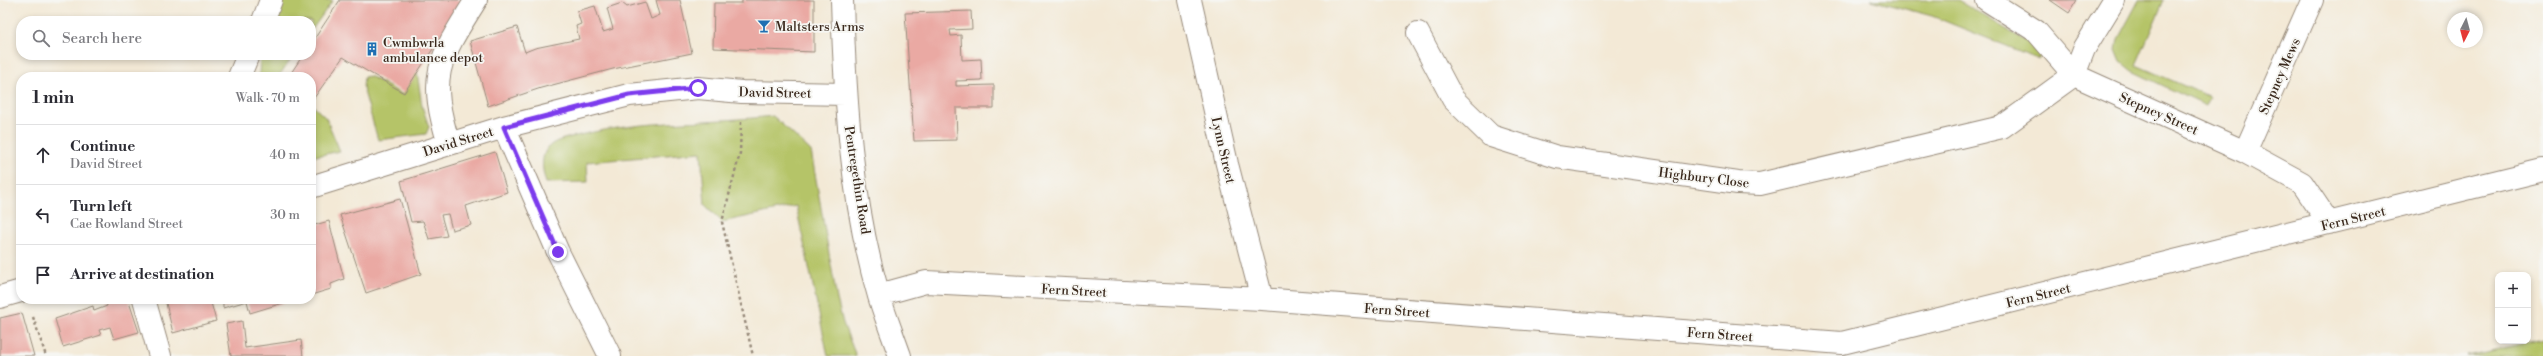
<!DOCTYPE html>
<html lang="en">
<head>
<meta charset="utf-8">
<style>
	body { margin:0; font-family:"Libre Bodoni",serif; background:#f7f7f7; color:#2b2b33 }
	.controls { position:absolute; right:12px; bottom:12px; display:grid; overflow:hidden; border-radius:8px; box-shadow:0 2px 6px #0003 }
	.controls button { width:36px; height:36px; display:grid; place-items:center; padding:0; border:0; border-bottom:1px solid #e1e1e2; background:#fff; color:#2b2b33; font:20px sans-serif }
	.compass { position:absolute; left:2447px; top:12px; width:36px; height:36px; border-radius:50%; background:#fff; box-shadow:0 2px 6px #0003; rotate:186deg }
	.stop { position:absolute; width:12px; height:12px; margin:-9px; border:3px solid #7c3aed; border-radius:50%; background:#fff }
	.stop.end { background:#7c3aed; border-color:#fff; box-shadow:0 1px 4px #0008 }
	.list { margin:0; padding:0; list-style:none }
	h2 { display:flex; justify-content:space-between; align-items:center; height:52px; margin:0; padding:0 16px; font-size:17px }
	h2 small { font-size:13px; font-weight:400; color:#7c7c81 }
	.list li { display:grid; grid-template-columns:26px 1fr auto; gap:12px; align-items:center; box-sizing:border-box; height:60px; padding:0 16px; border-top:1px solid #e1e1e2 }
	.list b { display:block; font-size:15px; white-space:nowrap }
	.list p { margin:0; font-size:13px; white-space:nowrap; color:#7c7c81 }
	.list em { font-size:13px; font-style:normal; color:#7c7c81 }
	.icon { flex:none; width:22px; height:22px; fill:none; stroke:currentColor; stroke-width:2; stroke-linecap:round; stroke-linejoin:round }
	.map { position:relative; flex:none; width:2543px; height:356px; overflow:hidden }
	.search { position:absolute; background:#fff; box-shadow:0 2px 6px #0003; left:16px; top:16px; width:300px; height:44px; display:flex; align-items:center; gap:10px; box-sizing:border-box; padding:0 14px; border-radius:16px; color:#7c7c81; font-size:15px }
	.panel { position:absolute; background:#fff; box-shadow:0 2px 6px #0003; left:16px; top:72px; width:300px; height:232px; border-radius:16px }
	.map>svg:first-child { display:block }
	.green { fill:#b5c467; stroke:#787742 }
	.building { fill:#eaa9a3 }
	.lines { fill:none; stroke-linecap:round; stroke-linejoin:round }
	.minor-casing { stroke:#978a7a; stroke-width:24 }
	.path { stroke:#978a7a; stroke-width:2.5; stroke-dasharray:3 3; stroke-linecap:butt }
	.minor { stroke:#fff; stroke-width:22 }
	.route { stroke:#7c3aed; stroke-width:5 }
	.labels { text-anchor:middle; stroke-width:3.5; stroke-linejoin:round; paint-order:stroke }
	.poi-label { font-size:13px; fill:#3b2a1e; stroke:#f6f6f2; text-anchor:start }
	.street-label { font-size:13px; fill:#3b2a1e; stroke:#f6f6f2 }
</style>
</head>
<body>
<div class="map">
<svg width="2543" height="356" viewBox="0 0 2543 356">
	<rect width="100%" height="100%" fill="#f6f6f2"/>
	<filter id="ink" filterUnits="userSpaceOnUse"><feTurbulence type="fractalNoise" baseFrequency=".025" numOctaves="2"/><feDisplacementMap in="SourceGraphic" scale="8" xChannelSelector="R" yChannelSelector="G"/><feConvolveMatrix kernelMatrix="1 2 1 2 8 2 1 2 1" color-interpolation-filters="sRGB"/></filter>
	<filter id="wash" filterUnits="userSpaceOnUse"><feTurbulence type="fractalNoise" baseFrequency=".012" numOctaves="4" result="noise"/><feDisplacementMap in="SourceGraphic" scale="16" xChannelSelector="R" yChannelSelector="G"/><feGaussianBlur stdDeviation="0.9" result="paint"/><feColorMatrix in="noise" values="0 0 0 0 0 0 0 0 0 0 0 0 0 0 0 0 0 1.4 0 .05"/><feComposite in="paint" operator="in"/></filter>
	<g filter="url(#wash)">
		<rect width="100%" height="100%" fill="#f3e9d6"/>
		<path class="green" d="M278,0H333L311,31V21H269Z
			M1871,0H1958L2032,45L2040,55L2039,59L1932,16Z
			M2139,0H2164L2136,65L2210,97L2206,106L2132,71L2121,62L2116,50L2118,39Z
			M260,55H294L278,77H259Z
			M417,72L422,106L429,127L426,134L378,140L363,88L364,77L370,76L403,95Z
			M311,104L326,118L340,151L311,157Z
			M773,116L811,151L837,299L843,323L856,356H828L796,206L722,222L705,205L701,152L587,162L588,182L546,183C542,170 539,153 552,144C561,138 574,137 584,134C646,120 710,123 773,116Z
			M2543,339V356H2467Z"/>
		<g id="blocks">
			<path class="building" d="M340,0H465L404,93L343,57L314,98L311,96V77L289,76L303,55H311V44Z
				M656,0H680L692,53L613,69L541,88L488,106L470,41L517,27L525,52L535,48L579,39L576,26L581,24L577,11L595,6L603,32L613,29L607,8L622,3L627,7L645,2L651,19L660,15Z
				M742,0H814V52L713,48L714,3H742Z
				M2050,0H2077L2069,13Z
				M971,11L972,29L950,30L951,36L961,35L962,60L981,59L982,80L956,81V86L994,85V108H956L957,140L914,141L905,13Z
				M495,152L507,192L466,206L471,225L452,230L448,214L441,215L447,236L429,239L423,221L411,222L401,181Z
				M400,199L421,274L366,293L340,215Z
				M329,221L344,279L331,284V289L311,295V226Z
				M116,299H128L139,332L114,339L110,327L99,330L101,335L63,347L55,319L93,306L94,311L107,306L106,302Z
				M165,299H210L216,321L173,333Z
				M223,299H296L250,313L247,301L223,308Z
				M22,313L34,356H0V318Z
				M242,321L245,348L301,340L303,356H231L226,324Z"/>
		</g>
	</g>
	<g filter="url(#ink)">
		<use href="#blocks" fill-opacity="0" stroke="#978a7a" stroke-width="1"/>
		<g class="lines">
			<g class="minor-casing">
				<path id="minor" d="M842,0C845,97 851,202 879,296C885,316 893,336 900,356
					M1190,0L1227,164L1262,299
					M1987,0L2036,31L2074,75L2245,152L2302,183L2329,223
					M263,21L271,0
					M1418,33L1453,99L1491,136L1557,157L1738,183L1760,184L2002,127L2074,75
					M2074,75L2084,49L2114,0
					M239,77L248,55
					M504,127L558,252L610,356
					M449,144C427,75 439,59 476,0
					M2245,152L2312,0
					M311,187L504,127L629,95L698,88L742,92L845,94
					M879,295L926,282L1262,299L1842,343L2543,170
					M0,297L21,291
					M144,299L160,356"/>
			</g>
			<path class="path" d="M741,122L740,153L722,222L753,356
				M33,317L46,356"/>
			<use href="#minor" class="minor"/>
		</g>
	</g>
	<g class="lines" filter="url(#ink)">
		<path class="route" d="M558,252L504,127L629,95L698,88"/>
	</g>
	<defs>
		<g id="bar-bare" transform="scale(1.08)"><path d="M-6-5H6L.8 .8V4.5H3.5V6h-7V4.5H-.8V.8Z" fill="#1f6fb2" stroke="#f6f6f2" stroke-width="2.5" paint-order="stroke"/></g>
		<g id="building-bare" transform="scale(1.08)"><path d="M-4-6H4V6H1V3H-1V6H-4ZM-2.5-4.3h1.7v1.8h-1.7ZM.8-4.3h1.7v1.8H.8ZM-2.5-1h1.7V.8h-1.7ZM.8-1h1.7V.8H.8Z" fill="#1f6fb2" stroke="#f6f6f2" stroke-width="2.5" paint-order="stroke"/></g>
	</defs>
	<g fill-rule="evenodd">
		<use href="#bar-bare" x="764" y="26"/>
		<use href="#building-bare" x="372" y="49"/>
	</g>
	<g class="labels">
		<g class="poi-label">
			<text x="775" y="31">Maltsters Arms</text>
			<text x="383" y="47">Cwmbwrla<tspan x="383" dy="15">ambulance depot</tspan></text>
		</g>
		<g class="street-label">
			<text transform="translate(2279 76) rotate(-66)" y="5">Stepney Mews</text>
			<text transform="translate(775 92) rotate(1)" y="5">David Street</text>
			<text transform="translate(2159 113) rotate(24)" y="5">Stepney Street</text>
			<text transform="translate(458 141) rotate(-17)" y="5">David Street</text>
			<text transform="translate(1224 150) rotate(77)" y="5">Lynn Street</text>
			<text transform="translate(1704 177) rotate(7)" y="5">Highbury Close</text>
			<text transform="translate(858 180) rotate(81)" y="5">Pentregethin Road</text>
			<text transform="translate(2353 218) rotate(-14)" y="5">Fern Street</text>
			<text transform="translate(1074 290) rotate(3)" y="5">Fern Street</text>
			<text transform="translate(2038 295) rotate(-14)" y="5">Fern Street</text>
			<text transform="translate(1397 310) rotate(4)" y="5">Fern Street</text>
			<text transform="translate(1720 334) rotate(4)" y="5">Fern Street</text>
		</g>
	</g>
</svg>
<div class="controls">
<button>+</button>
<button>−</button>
</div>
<svg class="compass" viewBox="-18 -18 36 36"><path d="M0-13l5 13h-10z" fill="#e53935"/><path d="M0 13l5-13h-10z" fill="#7c7c81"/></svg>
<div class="stop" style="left:698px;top:88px"></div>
<div class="stop end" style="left:558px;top:252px"></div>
<div class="search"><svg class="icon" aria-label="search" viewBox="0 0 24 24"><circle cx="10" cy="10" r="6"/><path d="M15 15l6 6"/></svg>Search here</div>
<section class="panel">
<h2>1 min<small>Walk · 70 m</small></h2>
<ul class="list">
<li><svg class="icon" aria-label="ahead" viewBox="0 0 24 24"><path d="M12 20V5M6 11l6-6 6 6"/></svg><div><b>Continue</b><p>David Street</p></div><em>40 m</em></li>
<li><svg class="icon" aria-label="left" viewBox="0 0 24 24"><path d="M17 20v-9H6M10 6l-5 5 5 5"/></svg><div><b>Turn left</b><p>Cae Rowland Street</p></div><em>30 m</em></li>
<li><svg class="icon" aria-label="arrive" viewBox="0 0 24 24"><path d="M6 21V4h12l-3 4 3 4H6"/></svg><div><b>Arrive at destination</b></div></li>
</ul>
</section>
</div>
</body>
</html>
